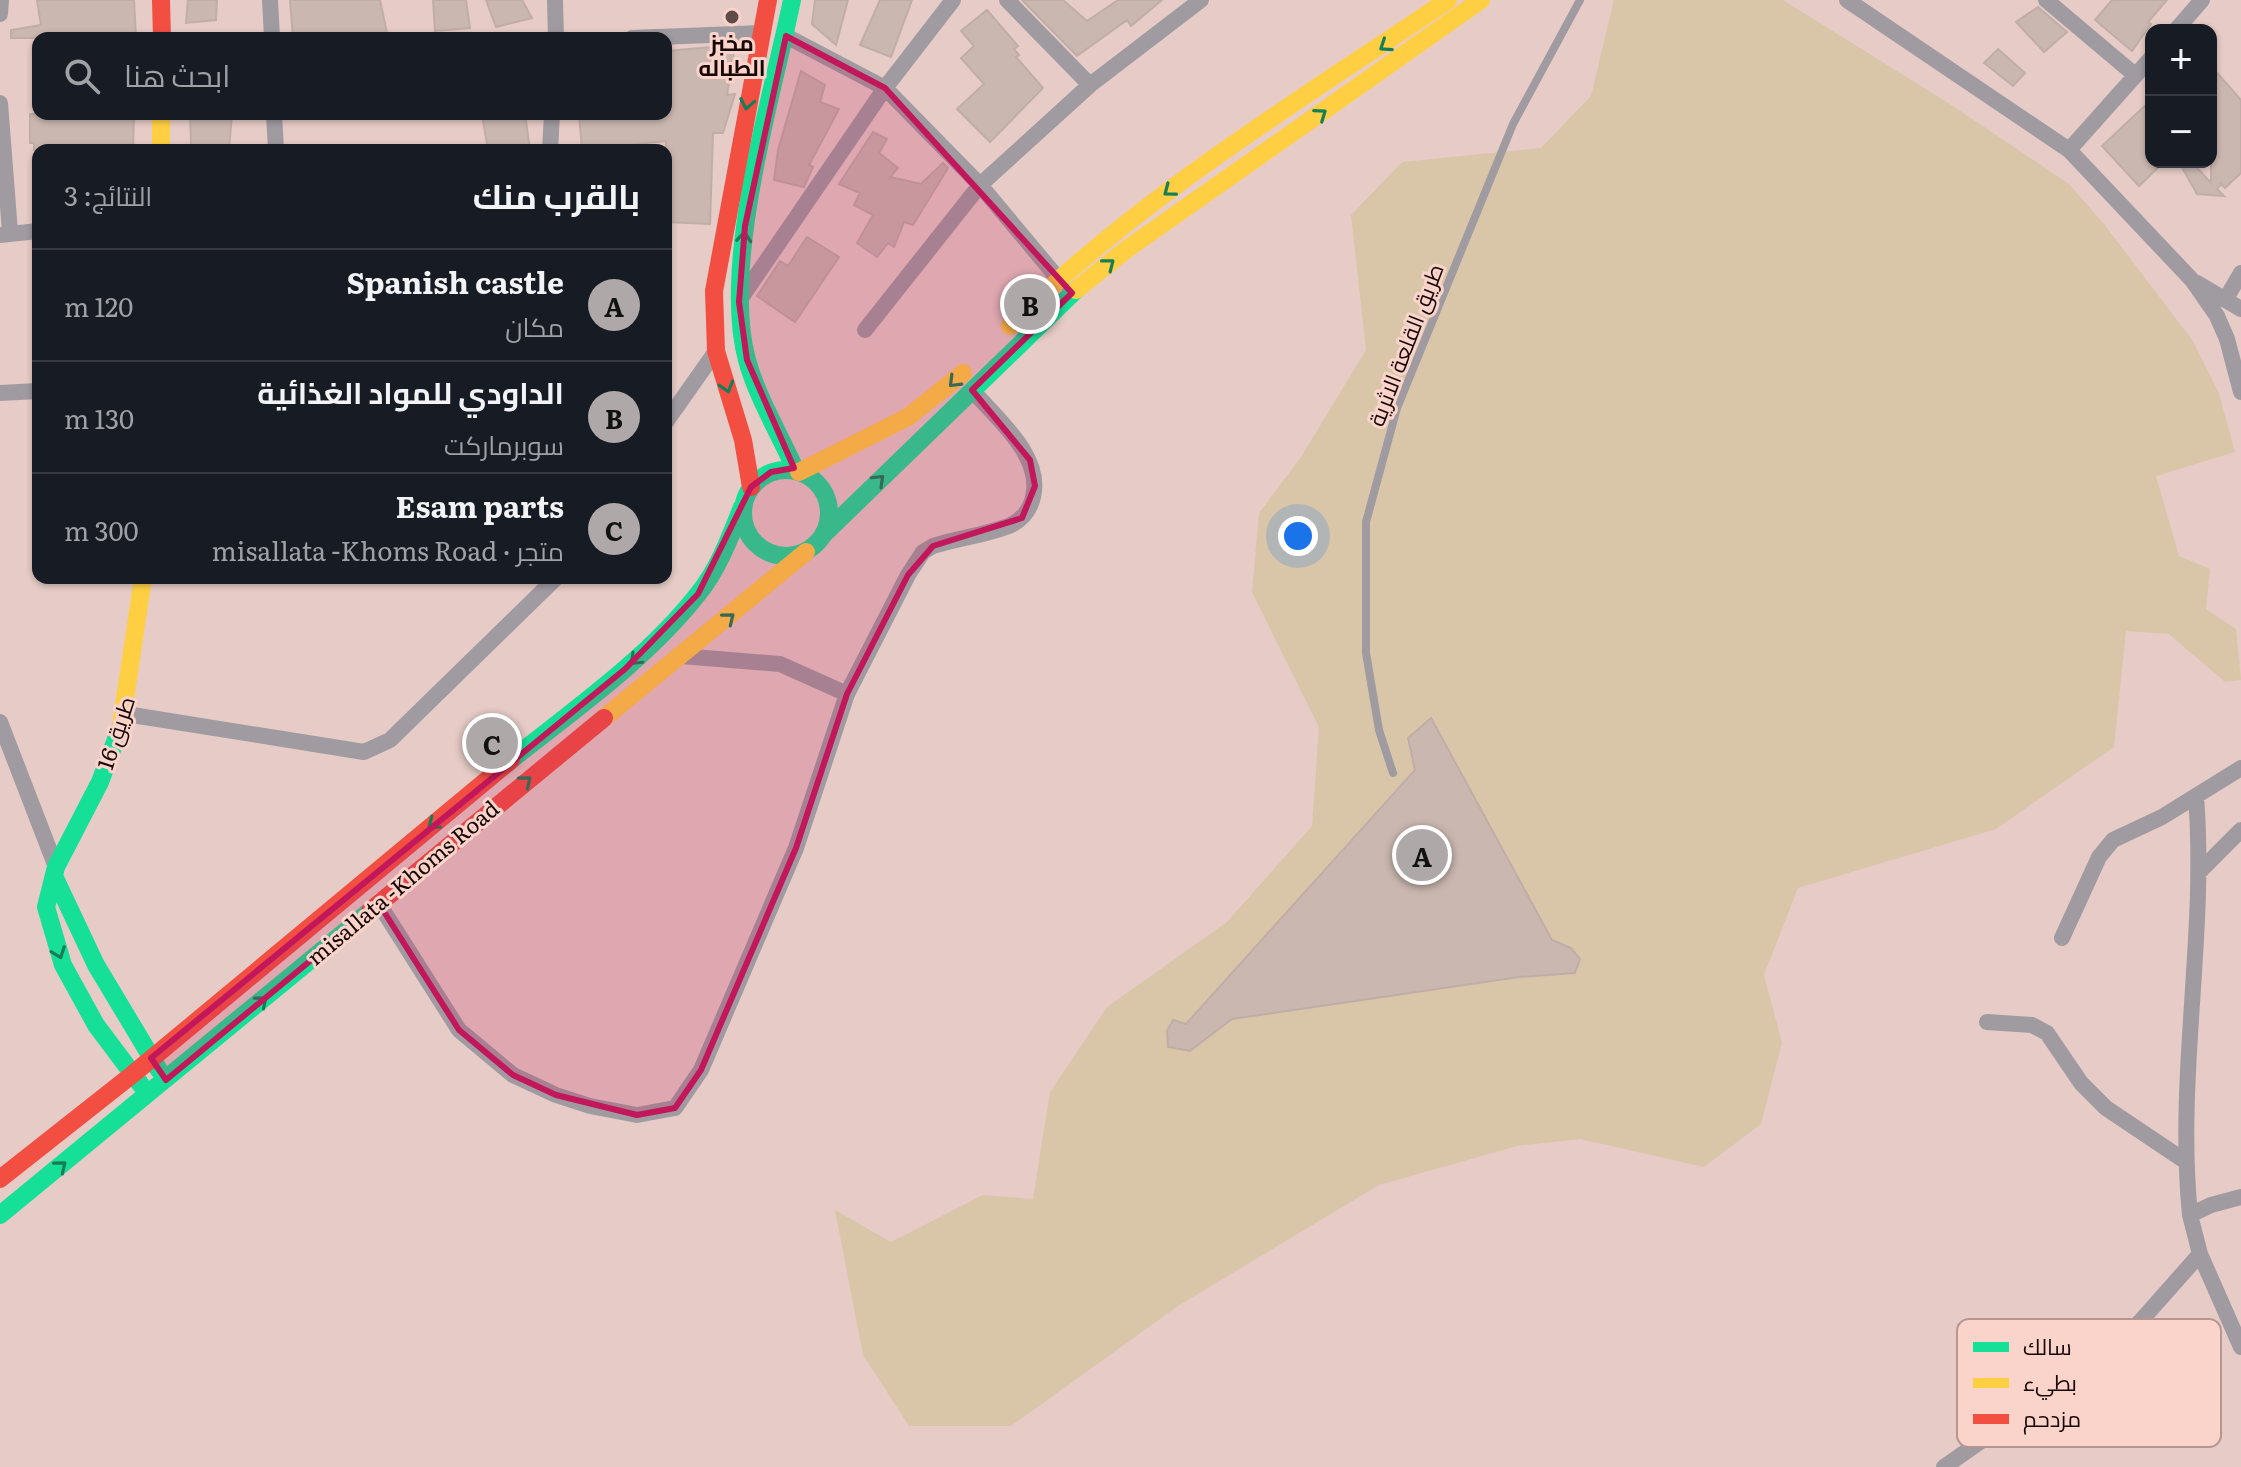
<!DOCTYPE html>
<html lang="ar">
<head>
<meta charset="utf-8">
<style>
	body { margin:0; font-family:Literata,Cairo,serif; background:#20242c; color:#f1f3f6; direction:rtl }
	.controls { position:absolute; right:24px; top:24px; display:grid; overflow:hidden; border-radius:16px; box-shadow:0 2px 6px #0004 }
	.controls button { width:72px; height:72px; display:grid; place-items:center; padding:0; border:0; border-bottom:2px solid #363941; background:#171b24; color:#f1f3f6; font:40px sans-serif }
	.you { position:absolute; left:1298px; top:536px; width:28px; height:28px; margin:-20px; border:6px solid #fff; border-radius:50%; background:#1a73e8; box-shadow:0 0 0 12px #1a73e833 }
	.badge { display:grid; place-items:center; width:52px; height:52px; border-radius:50%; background:#afa8a8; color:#111; font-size:26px; font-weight:700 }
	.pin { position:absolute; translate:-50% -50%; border:4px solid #fff; box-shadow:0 2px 8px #0006 }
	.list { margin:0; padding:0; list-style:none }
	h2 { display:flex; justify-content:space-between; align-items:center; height:104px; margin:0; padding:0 32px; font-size:34px }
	h2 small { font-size:26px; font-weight:400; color:#9ea1a6 }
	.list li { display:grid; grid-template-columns:52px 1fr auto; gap:24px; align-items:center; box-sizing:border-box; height:112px; padding:0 32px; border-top:2px solid #363941 }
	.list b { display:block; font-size:30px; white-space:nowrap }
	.list p { margin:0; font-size:26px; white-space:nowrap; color:#9ea1a6 }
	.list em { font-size:26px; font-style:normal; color:#9ea1a6 }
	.icon { flex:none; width:44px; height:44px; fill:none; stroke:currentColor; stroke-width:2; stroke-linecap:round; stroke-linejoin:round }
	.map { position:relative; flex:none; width:2241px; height:1467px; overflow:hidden; direction:ltr }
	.search { position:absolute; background:#171b24; box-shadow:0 2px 6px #0004; left:32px; top:32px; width:640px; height:88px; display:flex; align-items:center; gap:20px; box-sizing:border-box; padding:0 28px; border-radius:16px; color:#9ea1a6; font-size:30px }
	.panel { position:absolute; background:#171b24; box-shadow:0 2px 6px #0004; left:32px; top:144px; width:640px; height:440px; border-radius:16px; direction:rtl }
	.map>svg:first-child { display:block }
	.green { fill:#d9c6a9 }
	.building { fill:#cab7b0; stroke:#c1ada7; stroke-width:2 }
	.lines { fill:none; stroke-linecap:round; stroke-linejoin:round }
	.lane { stroke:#a09ba1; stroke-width:8 }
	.street { stroke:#a09ba1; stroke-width:16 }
	.fast { stroke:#16e098; stroke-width:18 }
	.slow { stroke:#ffcf43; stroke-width:18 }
	.jam { stroke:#f24e42; stroke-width:18 }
	.oneway { stroke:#167e56 }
	.marked { fill:#c2185b; fill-opacity:0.2; stroke:#c2185b; stroke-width:6; stroke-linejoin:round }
	.poi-dot { fill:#5f4c49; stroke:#fad3ca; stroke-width:3 }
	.labels { text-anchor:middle; stroke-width:6; stroke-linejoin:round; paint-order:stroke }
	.poi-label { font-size:22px; font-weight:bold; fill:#160705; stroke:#fad3ca }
	.street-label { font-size:22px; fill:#160705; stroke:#fad3ca }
	.key { fill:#fad3ca; stroke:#b6968f; stroke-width:2 }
	.key-label { font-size:22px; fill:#160705 }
</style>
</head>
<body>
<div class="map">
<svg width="2241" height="1467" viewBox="0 0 2241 1467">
	<rect width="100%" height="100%" fill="#e6cbc6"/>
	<path class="green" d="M1614,0H1783L1953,106L2069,184L2104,224L2193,341L2219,393L2235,452L2156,476L2179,556L2210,569L2206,609L2236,629L2241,680L2225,682L2169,634L2126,631L2114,747L1996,829L1798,888L1764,975L1782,1043L1761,1124L1704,1167L1580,1139L1517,1146L1379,1185L1178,1306L1011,1426H909L863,1355L835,1210L891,1242L983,1195L1033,1199L1050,1092L1107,1007L1227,922L1312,826L1319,727L1252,592L1259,513L1301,457L1366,350L1351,215L1402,162L1541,148L1591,96Z"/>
	<path class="building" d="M37,0H134L136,38H11V30L41,25Z
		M188,0H217L216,20L186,23Z
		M290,0H380L388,38H293Z
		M433,0H466L470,28L435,31Z
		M486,0H522L532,18L496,27Z
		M815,0H848L836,45L812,24Z
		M880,0H912L891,57L860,45Z
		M1022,0H1063L1087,21L1118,0H1162L1131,26L1127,20L1077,56Z
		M2112,0H2167L2148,22L2151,24L2132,51L2095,20Z
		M2038,7L2067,32L2044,52L2016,22Z
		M987,10L1018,46L1014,49L1019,55L1016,57L1043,88L990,142L957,109L984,84L961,58L974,46L961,31Z
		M735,45L727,95L735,94L723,133H713L710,224L666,222V141L582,150L579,114H666V51Z
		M1998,49L2025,73L2013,86L1984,63Z
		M2211,66L2241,100V173L2225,188L2221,184L2217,189L2224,196L2197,194L2179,162H2192L2211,183Z
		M801,71L825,85L820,102L839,109L809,165L813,167L804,187L774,180L778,150Z
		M2151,100V162H2164L2139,186L2102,146Z
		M30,114H134L133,150H34V143H30Z
		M190,114H232L229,149L191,145Z
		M482,114H525L530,150H488Z
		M873,132L887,139L879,153L898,168L890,177L921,184L943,163L948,168L913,225L904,222L894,247L888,243L877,257L857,243L873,215L854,205L860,193L839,184Z
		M807,237L839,257L795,322L757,296L780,261L788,266Z
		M1431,718L1552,940L1571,948L1580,959L1575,973L1519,977L1232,1019L1190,1051L1168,1047L1167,1031L1173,1020L1186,1024L1415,770L1408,738Z"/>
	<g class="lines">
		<path class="lane" d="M1393,773L1379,730L1366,653V522L1397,408L1513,124L1580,0"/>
		<path class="street" d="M270,0L272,38
			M555,0L556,38
			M1007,0L1090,85
			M1847,0L2069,150L2192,280L2217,316L2227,339L2241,392
			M2046,0L2135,75
			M0,14L1,0
			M2176,30L2202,0
			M786,36L885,88L980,185L1061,282
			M632,38L762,33
			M0,103L10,232
			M274,114L276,150
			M550,150L552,114
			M2069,150L2151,58
			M0,235L38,231
			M2197,283L2241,309
			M741,298L885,88L953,0
			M2225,300L2241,273
			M865,330L980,185L1090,85L1201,0
			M0,393L38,391
			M666,422L716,351
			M681,656L780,664L847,694
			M126,714L364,752L390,740L556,578
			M0,722L56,867
			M2201,870L2241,830
			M379,904L459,1030L513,1075L556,1095L590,1106L637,1115L675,1108L701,1070L796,848L847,694L908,575L923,552L933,546C958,538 987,535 1011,525C1023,519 1030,510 1033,497C1043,456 997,419 972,390
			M2062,938L2099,857L2113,840L2162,817L2241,768
			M1987,1022L2032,1025L2047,1033L2081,1083L2106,1108L2185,1161
			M2241,1197L2211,1205L2190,1215L2200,1254L2241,1347
			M2190,1215C2176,1075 2207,936 2196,796
			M1944,1467L2107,1353L2138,1324L2200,1254"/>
		<path class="fast" d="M792,0C772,98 721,265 747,360C757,397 780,435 796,471
			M743 513a43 43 0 1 1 86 0a43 43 0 1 1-86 0Z
			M823,535L1076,290
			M121,726L100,782L56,867L46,907L63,965L96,1025L141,1085
			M511,760C575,709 647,659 698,594C719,568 730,537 742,507
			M55,878L96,965L159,1070
			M0,1215L370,911"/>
		<path class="slow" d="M161,114V150
			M1076,290L1127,249L1481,0
			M1010,326C1139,197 1298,102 1448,0
			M799,472L908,417L963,373
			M604,718L806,552
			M121,726L143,578"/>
		<path class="jam" d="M161,0L162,38
			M751,487L743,440L716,351L714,291L768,0
			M370,911L604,718
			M0,1179L133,1074L511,760"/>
	</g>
	<defs><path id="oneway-chevron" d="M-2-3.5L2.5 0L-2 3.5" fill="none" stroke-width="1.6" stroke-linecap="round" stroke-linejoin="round" transform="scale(2)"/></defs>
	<g class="oneway">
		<use href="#oneway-chevron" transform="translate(1385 46) rotate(146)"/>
		<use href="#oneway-chevron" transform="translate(747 104) rotate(101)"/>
		<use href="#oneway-chevron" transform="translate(1321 114) rotate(-35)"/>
		<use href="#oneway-chevron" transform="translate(1169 191) rotate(143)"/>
		<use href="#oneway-chevron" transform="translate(744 237) rotate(-85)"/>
		<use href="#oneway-chevron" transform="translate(1109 264) rotate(-38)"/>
		<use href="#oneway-chevron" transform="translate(954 382) rotate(135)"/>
		<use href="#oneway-chevron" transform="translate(727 387) rotate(73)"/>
		<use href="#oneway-chevron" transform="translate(879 480) rotate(-44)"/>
		<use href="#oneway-chevron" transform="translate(729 618) rotate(-39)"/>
		<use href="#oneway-chevron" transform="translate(635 660) rotate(136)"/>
		<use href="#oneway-chevron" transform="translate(526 781) rotate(-40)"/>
		<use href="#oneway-chevron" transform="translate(433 824) rotate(142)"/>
		<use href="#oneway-chevron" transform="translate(59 953) rotate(70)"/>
		<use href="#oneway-chevron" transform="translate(262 1001) rotate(-40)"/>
		<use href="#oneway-chevron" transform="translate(61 1166) rotate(-39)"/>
	</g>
	<path class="marked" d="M786,36L885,88L1072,293L972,390L1030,460L1035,486L1022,518L933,546L908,575L847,694L796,848L701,1070L675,1108L637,1115L556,1095L513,1075L459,1030L379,904L166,1080L151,1058L625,669L698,594L751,487L771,472L794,468L747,360L739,302L745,226Z"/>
	<circle class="poi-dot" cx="732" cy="17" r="8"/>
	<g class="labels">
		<g class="poi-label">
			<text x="732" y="51">مخبز<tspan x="732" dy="25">الطباله</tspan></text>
		</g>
		<g class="street-label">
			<text transform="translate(1406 345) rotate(-69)" y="8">طريق القلعة الاثرية</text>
			<text transform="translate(116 733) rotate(-72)" y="8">طريق 16</text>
			<text transform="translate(403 883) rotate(-40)" y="8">misallata -Khoms Road</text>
		</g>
	</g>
	<rect x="1957" y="1319" width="264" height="128" rx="12" class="key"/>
	<rect x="1973" y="1342" width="36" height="10" fill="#16e098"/>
	<rect x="1973" y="1378" width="36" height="10" fill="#ffcf43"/>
	<rect x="1973" y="1414" width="36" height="10" fill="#f24e42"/>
	<g class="key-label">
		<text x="2023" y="1355">سالك</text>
		<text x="2023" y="1391">بطيء</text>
		<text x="2023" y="1427">مزدحم</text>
	</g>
</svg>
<div class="controls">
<button>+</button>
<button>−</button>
</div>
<div class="you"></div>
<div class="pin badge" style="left:1422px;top:855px">A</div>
<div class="pin badge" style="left:1030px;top:304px">B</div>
<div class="pin badge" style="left:492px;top:743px">C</div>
<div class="search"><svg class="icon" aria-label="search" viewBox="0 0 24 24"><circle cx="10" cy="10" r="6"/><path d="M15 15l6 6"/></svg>ابحث هنا</div>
<section class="panel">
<h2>بالقرب منك<small>النتائج: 3</small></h2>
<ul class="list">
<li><span class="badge">A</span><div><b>Spanish castle</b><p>مكان</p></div><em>120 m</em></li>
<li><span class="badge">B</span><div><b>الداودي للمواد الغذائية</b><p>سوبرماركت</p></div><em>130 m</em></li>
<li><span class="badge">C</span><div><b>Esam parts</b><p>متجر · misallata -Khoms Road</p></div><em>300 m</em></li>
</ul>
</section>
</div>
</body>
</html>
